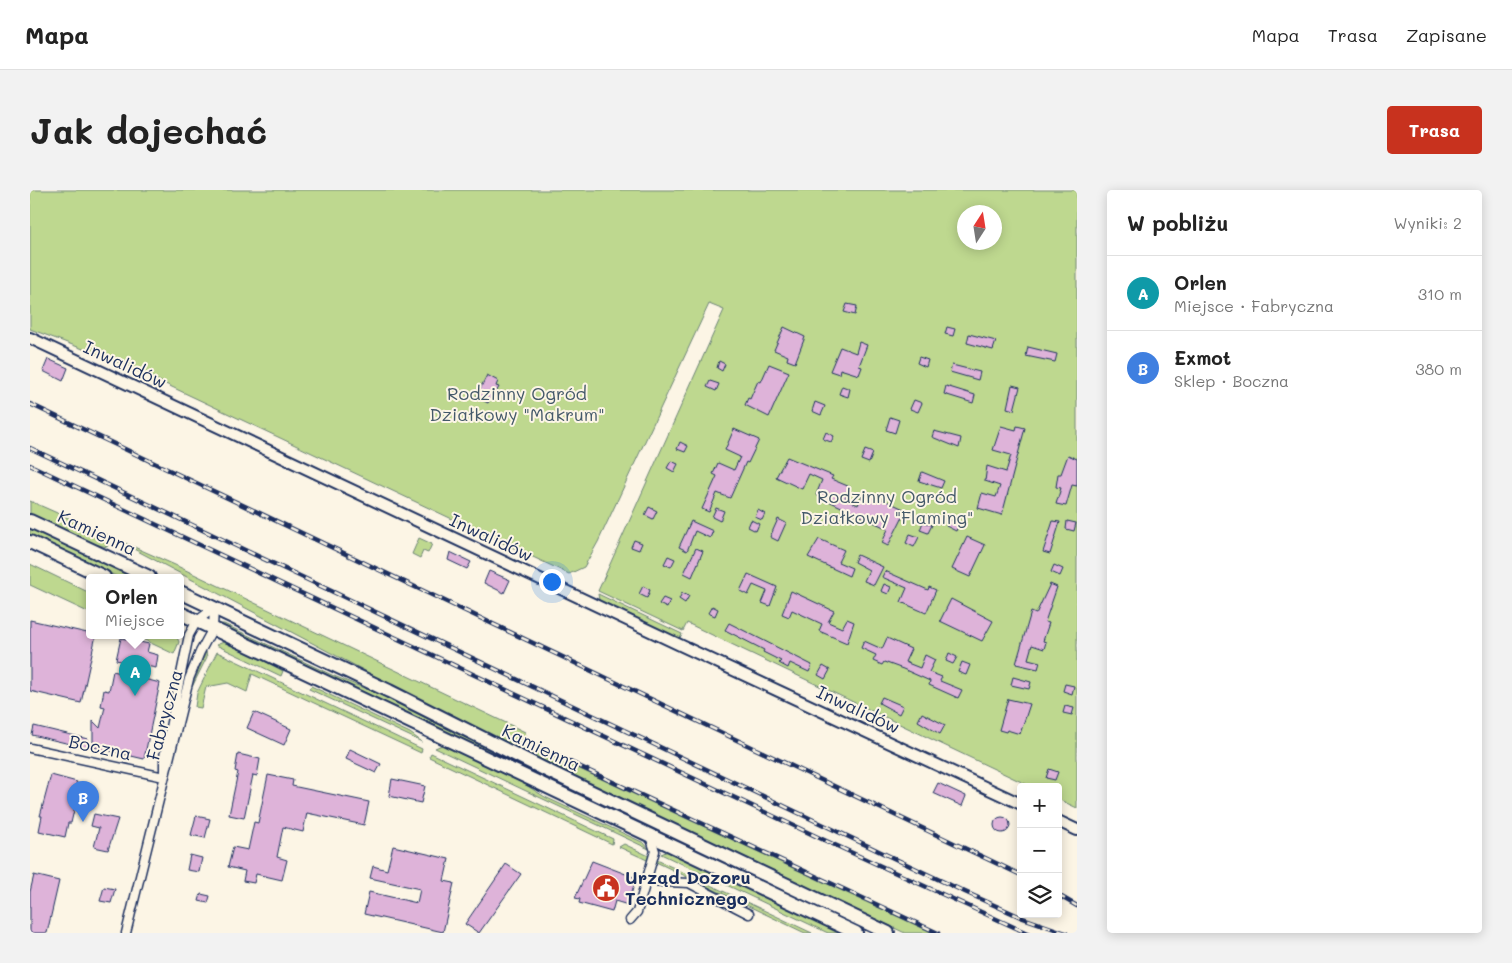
<!DOCTYPE html>
<html lang="pl">
<head>
<meta charset="utf-8">
<style>
	body { margin:0; font-family:Mali,sans-serif; background:#f2f2f2; color:#222 }
	.controls { position:absolute; right:15px; bottom:15px; display:grid; overflow:hidden; border-radius:5px; box-shadow:0 2px 12px #0003 }
	.controls button { width:45px; height:45px; display:grid; place-items:center; padding:0; border:0; border-bottom:1px solid #e0e0e0; background:#fff; color:#222; font:25px sans-serif }
	.compass { position:absolute; left:927px; top:15px; width:45px; height:45px; border-radius:50%; background:#fff; box-shadow:0 2px 12px #0003; rotate:12deg }
	.you { position:absolute; left:521px; top:391px; width:18px; height:18px; margin:-12px; border:4px solid #fff; border-radius:50%; background:#1a73e8; box-shadow:0 0 0 8px #1a73e833 }
	.badge { display:grid; place-items:center; width:32px; height:32px; border-radius:50%; background:#c8321e; color:#fff; font-size:16px; font-weight:700 }
	.pin { position:absolute; translate:-50% -41px; filter:drop-shadow(0 1px 2px #0008) }
	.pin::after { content:''; position:absolute; top:26px; width:18px; height:15px; background:inherit; clip-path:polygon(0 0,100% 0,50% 100%) }
	.popup { position:absolute; left:56px; top:384px; width:98px; height:65px; box-sizing:border-box; display:grid; place-content:center; border-radius:5px; background:#fff; filter:drop-shadow(0 1px 4px #0005); font-size:16px; white-space:nowrap; color:#767676 }
	.popup b { font-size:19px; color:#222 }
	.popup::after { content:''; position:absolute; left:50%; top:100%; margin-left:-10px; border:10px solid transparent; border-top-color:#fff }
	.list { margin:0; padding:0; list-style:none }
	h2 { display:flex; justify-content:space-between; align-items:center; height:65px; margin:0; padding:0 20px; font-size:21px }
	h2 small { font-size:16px; font-weight:400; color:#767676 }
	.list li { display:grid; grid-template-columns:32px 1fr auto; gap:15px; align-items:center; box-sizing:border-box; height:75px; padding:0 20px; border-top:1px solid #e0e0e0 }
	.list b { display:block; font-size:19px; white-space:nowrap }
	.list p { margin:0; font-size:16px; white-space:nowrap; color:#767676 }
	.list em { font-size:16px; font-style:normal; color:#767676 }
	.icon { flex:none; width:28px; height:28px; fill:none; stroke:currentColor; stroke-width:2; stroke-linecap:round; stroke-linejoin:round }
	.map { position:relative; flex:none; width:1047px; height:743px; overflow:hidden; border-radius:5px }
	header { display:flex; align-items:center; gap:30px; box-sizing:border-box; height:70px; padding:0 25px; background:#fff; border-bottom:1px solid #e0e0e0 }
	header strong { font-size:24px }
	nav { display:flex; gap:28px; margin-inline-start:auto; font-size:18px }
	.intro { display:flex; align-items:center; justify-content:space-between; box-sizing:border-box; height:120px; padding:0 30px }
	h1 { margin:0; font-size:35px }
	.button { padding:12px 22px; border-radius:5px; background:#c8321e; color:#fff; font-size:18px; font-weight:700 }
	main { display:flex; gap:30px; padding:0 30px }
	aside { flex:1; background:#fff; border-radius:5px; box-shadow:0 2px 12px #0003 }
	.map>svg:first-child { display:block }
	.green { fill:#bed88f; stroke:#6c8476; fill-rule:evenodd }
	.building { fill:#deb3d9; stroke:#1b2f5e }
	.lines { fill:none; stroke-linecap:round; stroke-linejoin:round }
	.minor-casing { stroke:#1b2f5e; stroke-width:11 }
	.tertiary-casing { stroke:#1b2f5e; stroke-width:14 }
	.primary-casing { stroke:#1b2f5e; stroke-width:16 }
	.minor { stroke:#fcf5e5; stroke-width:8 }
	.tertiary { stroke:#fcf5e5; stroke-width:10 }
	.primary { stroke:#fcf5e5; stroke-width:12 }
	.rail-casing { stroke:#1b2f5e; stroke-width:4.5 }
	.rail { stroke:#fcf5e5; stroke-width:2.5; stroke-dasharray:8; stroke-linecap:butt }
	.labels { text-anchor:middle; stroke-width:4; stroke-linejoin:round; paint-order:stroke }
	.street-label { font-size:18px; fill:#1b2f5e; stroke:#fcf5e5 }
	.park-label { font-size:18px; fill:#44596a; stroke:#fcf5e5 }
	.poi-label { font-size:18px; font-weight:bold; fill:#1b2f5e; stroke:#fcf5e5; text-anchor:start }
</style>
</head>
<body>
<header>
<strong>Mapa</strong>
<nav><a>Mapa</a><a>Trasa</a><a>Zapisane</a></nav>
</header>
<div class="intro"><h1>Jak dojechać</h1><a class="button">Trasa</a></div>
<main>
<div class="map">
<svg width="1047" height="743" viewBox="0 0 1047 743">
	<rect width="100%" height="100%" fill="#fcf5e5"/>
	<filter id="ink" filterUnits="userSpaceOnUse"><feTurbulence type="fractalNoise" baseFrequency=".02" numOctaves="2"/><feDisplacementMap in="SourceGraphic" scale="10" xChannelSelector="R" yChannelSelector="G"/><feConvolveMatrix kernelMatrix="1 2 1 2 8 2 1 2 1" color-interpolation-filters="sRGB"/></filter>
	<g filter="url(#ink)">
		<path class="green" d="M0,0H1047V618L1028,609V597H1002L657,433L653,441L568,401L694,120L679,114L568,352L554,377L539,384L93,174L0,139ZM934,22H964V52H934Z
			M0,311L145,375L495,542L498,555L903,743H875L451,542L81,347L77,357L57,352L0,325Z
			M0,336L108,387H88L0,346Z
			M389,348L402,354L398,363L393,361L390,368L382,364Z
			M0,374L60,403V423L0,395Z
			M568,404L652,444L651,447L647,448L575,415L569,410Z
			M188,434H194L304,486L375,515L849,743H842Z
			M104,445H146L149,452L144,464Z
			M194,452L207,456L253,481L251,486L186,455Z
			M176,462L177,467L162,497Z
			M187,462L392,559L391,563L222,484L217,502L198,493L176,497L171,518L165,517L167,503Z
			M281,496L380,543L392,552L279,499Z
			M412,555L419,556L477,583L515,607L614,653L619,659L405,558Z
			M401,563L583,649L582,654L399,567Z
			M594,654L619,666L617,670L589,657Z
			M638,661L817,743H798L631,664Z
			M627,670L782,743H775L626,672Z"/>
		<path class="building" d="M817,114L827,116L825,125L814,122Z
			M754,137L775,147L765,173L757,170L758,166L744,160Z
			M917,137L925,139L923,146L915,144Z
			M939,144L966,151L963,160L937,153Z
			M829,152L837,155L829,176L832,177L829,185L810,179L809,184L800,181L810,157L826,163Z
			M998,157L1027,164L1025,172L996,166Z
			M889,167L898,170L896,177L887,173Z
			M18,169L38,178L33,191L13,181Z
			M689,171L695,174L692,181L687,178Z
			M739,174L759,182L739,227L715,215L718,208L720,209L728,191L731,192Z
			M922,175L950,182L948,190L920,182Z
			M457,185L468,191L466,196L469,197L462,210L460,209L458,213L446,207Z
			M680,191L689,194L686,201L677,197Z
			M982,195L990,197L984,220L977,218Z
			M812,196L820,199L818,207L809,204Z
			M916,196L945,205L943,213L914,204Z
			M884,210L892,213L888,222L880,219Z
			M785,212L795,216L791,225L782,221Z
			M860,227L869,230L865,243L856,240Z
			M971,236L986,240L987,236L995,238L972,325L948,318L952,303L966,307L970,296L955,291L957,276L976,282L981,265L963,260Z
			M704,239L729,250L718,273L716,272L700,308L687,303L679,322L672,319L687,286L683,284L688,273L704,280L710,267L695,260Z
			M904,241L931,248L929,258L902,247Z
			M796,242L804,246L801,252L793,249Z
			M650,252L658,256L655,262L647,259Z
			M835,260L843,263L839,273L831,270Z
			M1038,265L1047,269V296L1042,295L1036,316L1026,314L1031,298L1026,297L1028,284H1031Z
			M757,267L803,286L801,289L820,297L815,309L828,315L834,301L876,320L858,356L852,353L858,339L786,305L792,290L779,284L772,299L746,287Z
			M641,271L648,274L644,282L637,278Z
			M892,282L914,291L911,298L889,291Z
			M619,317L627,321L623,329L615,325Z
			M686,318L694,321L690,331L682,327Z
			M728,320L735,324L732,330L725,327Z
			M748,329L756,333L748,351L740,347Z
			M919,329L929,334L926,341L916,336Z
			M721,330L729,334L726,341L718,337Z
			M661,331L683,341L680,348L665,341L657,361L649,357Z
			M1023,331L1030,332L1020,364L1013,362Z
			M1037,331L1046,333L1044,341L1036,339Z
			M893,332L902,335L898,343L890,340Z
			M880,344L889,347L884,357L876,353Z
			M937,347L955,355L940,387L922,379Z
			M789,349L814,360L808,372L822,378L819,386L778,367Z
			M604,350L612,353L609,360L601,357Z
			M666,358L673,361L662,387L654,383Z
			M420,362L441,372L437,379L418,370Z
			M827,365L853,377L844,395L834,391L839,380L824,372Z
			M638,366L645,369L641,377L634,374Z
			M1024,375L1033,379L1030,386L1021,382Z
			M459,381L480,390L474,403L454,393Z
			M855,381L898,400L899,397L906,400L896,423L871,412L877,398L852,387Z
			M718,384L747,397L740,416L732,413L737,401L723,395L718,405L710,401Z
			M854,394L861,397L858,404L851,401Z
			M1020,394L1027,397L1015,432L1019,433L1013,451L1016,452L1014,459L1002,455L998,469L1010,472L1008,479L986,474L1001,422L1006,424Z
			M613,396L620,400L617,408L609,404Z
			M761,401L804,421L798,432L812,438L817,429L824,432L817,453L789,441L792,434L762,420L759,427L752,424Z
			M652,403L659,406L655,413L649,409Z
			M633,408L640,411L637,418L629,414Z
			M921,409L963,431L952,451L910,431Z
			M682,416L688,419L685,426L678,423Z
			M0,430L66,445L51,513L0,501Z
			M699,433L782,475L779,482L760,473L758,478L749,473L751,471L733,462L734,460L695,440Z
			M91,448L119,454L117,462L128,465L126,478L86,470Z
			M857,448L881,459L875,472L890,478L895,465L905,470L899,482L912,487L910,491L932,500L928,508L899,495L900,491L873,479L854,472L852,475L843,471L846,465L831,458L834,451L852,459Z
			M919,463L927,467L923,474L916,471Z
			M932,472L940,475L936,485L928,482Z
			M793,476L800,480L795,489L788,485Z
			M83,481L130,493L114,569L63,557V531L70,538L75,517L71,516L74,500L79,501Z
			M983,487L1001,492L999,499L981,495Z
			M1035,494L1044,496L1042,504L1033,501Z
			M852,507L873,516L869,524L849,513Z
			M978,509L1000,514L990,544L977,540L976,542L969,540Z
			M1035,516L1044,518L1042,525L1033,523Z
			M224,522L261,539L254,555L217,538Z
			M892,523L915,535L910,544L888,531Z
			M4,536L58,549L57,558L2,545Z
			M320,559L351,574L346,583L316,569Z
			M208,564L230,569L227,586L223,585L214,628L199,625L208,582L205,581Z
			M1019,579L1028,582L1025,590L1016,588Z
			M21,585L47,592L42,615L45,616L41,633H38L35,647L9,641L12,626H10Z
			M238,585L263,590L262,596L339,612L334,635L277,623L273,642L253,637L247,667L257,670L252,690L226,684L224,693L213,691L215,681L198,677L203,657L218,660L224,632L228,633Z
			M362,589L395,596L391,613L359,606Z
			M908,593L936,606L932,616L903,603Z
			M64,624L88,629L78,660L64,657L69,638L61,636Z
			M166,626L180,629L175,648L161,645Z
			M964 635a8 8 0 1 1 16 0a8 8 0 1 1-16 0Z
			M363,656L419,669L414,691L424,693L413,742L334,724L339,702L387,713L390,699L340,688L343,676L357,680Z
			M160,665L172,668L169,682L157,680Z
			M562,671L606,688L598,715L585,711L582,722L549,713L550,709L545,708Z
			M476,674L491,684L449,743L435,734Z
			M4,685L29,691L17,743H0V702Z
			M74,697L85,699L81,713L70,711Z
			M171,704L180,706L178,713L169,711Z"/>
		<g class="lines">
			<g class="minor-casing">
				<path id="minor" d="M0,558L134,587
					M134,583V566L159,445L167,431L184,418
					M615,691L659,693L719,724
					M600,730L607,722L625,661L620,646
					M96,743L159,489L170,462L183,438L184,418"/>
			</g>
			<g class="tertiary-casing">
				<path id="tertiary" d="M0,148L650,455L991,614
					M1028,631L1047,640"/>
			</g>
			<g class="primary-casing">
				<path id="primary" d="M0,331L119,387
					M0,352L74,387
					M150,402L359,501L518,581L858,743
					M150,423L826,743"/>
			</g>
			<use href="#minor" class="minor"/>
			<use href="#tertiary" class="tertiary"/>
			<use href="#primary" class="primary"/>
			<g class="rail-casing">
				<path id="rail" d="M0,214L991,685
					M0,258L935,702L993,728L1036,743
					M0,275L794,650L997,743
					M501,554L908,743
					M1028,705L1047,716"/>
			</g>
			<use href="#rail" class="rail"/>
		</g>
	</g>
	<defs>
		<g id="civic-disc" transform="scale(1.4375)"><circle r="9.5" fill="#c8321e" stroke="#fcf5e5"/><path d="M-.6-6.5H3V-4.5H.6V-3L4-1V1h2V6H-6V1h2V-1L-.6-3ZM-1.2 2.5V6h2.4V2.5Z" fill="#fff"/></g>
	</defs>
	<g fill-rule="evenodd">
		<use href="#civic-disc" x="576" y="698"/>
	</g>
	<g class="labels">
		<g class="street-label">
			<text transform="translate(95 175) rotate(25)" y="6">Inwalidów</text>
			<text transform="translate(67 343) rotate(25)" y="6">Kamienna</text>
			<text transform="translate(461 348) rotate(25)" y="6">Inwalidów</text>
			<text transform="translate(828 520) rotate(25)" y="6">Inwalidów</text>
			<text transform="translate(135 525) rotate(-75)" y="6">Fabryczna</text>
			<text transform="translate(70 558) rotate(12)" y="6">Boczna</text>
			<text transform="translate(511 558) rotate(26)" y="6">Kamienna</text>
		</g>
		<g class="park-label">
			<text x="487" y="210">Rodzinny Ogród<tspan x="487" dy="21">Działkowy "Makrum"</tspan></text>
			<text x="857" y="313">Rodzinny Ogród<tspan x="857" dy="21">Działkowy "Flaming"</tspan></text>
		</g>
		<g class="poi-label">
			<text x="595" y="694">Urząd Dozoru<tspan x="595" dy="21">Technicznego</tspan></text>
		</g>
	</g>
</svg>
<div class="controls">
<button>+</button>
<button>−</button>
<button><svg class="icon" aria-label="layers" viewBox="0 0 24 24"><path d="M12 4l9 5-9 5-9-5zM3 14l9 5 9-5"/></svg></button>
</div>
<svg class="compass" viewBox="-18 -18 36 36"><path d="M0-13l5 13h-10z" fill="#e53935"/><path d="M0 13l5-13h-10z" fill="#767676"/></svg>
<div class="you"></div>
<div class="pin badge" style="left:105px;top:506px;background:#0f9aa8">A</div>
<div class="popup"><b>Orlen</b>Miejsce</div>
<div class="pin badge" style="left:53px;top:632px;background:#3f7fe0">B</div>
</div>
<aside>
<h2>W pobliżu<small>Wyniki: 2</small></h2>
<ul class="list">
<li><span class="badge" style="background:#0f9aa8">A</span><div><b>Orlen</b><p>Miejsce · Fabryczna</p></div><em>310 m</em></li>
<li><span class="badge" style="background:#3f7fe0">B</span><div><b>Exmot</b><p>Sklep · Boczna</p></div><em>380 m</em></li>
</ul>
</aside>
</main>
</body>
</html>
